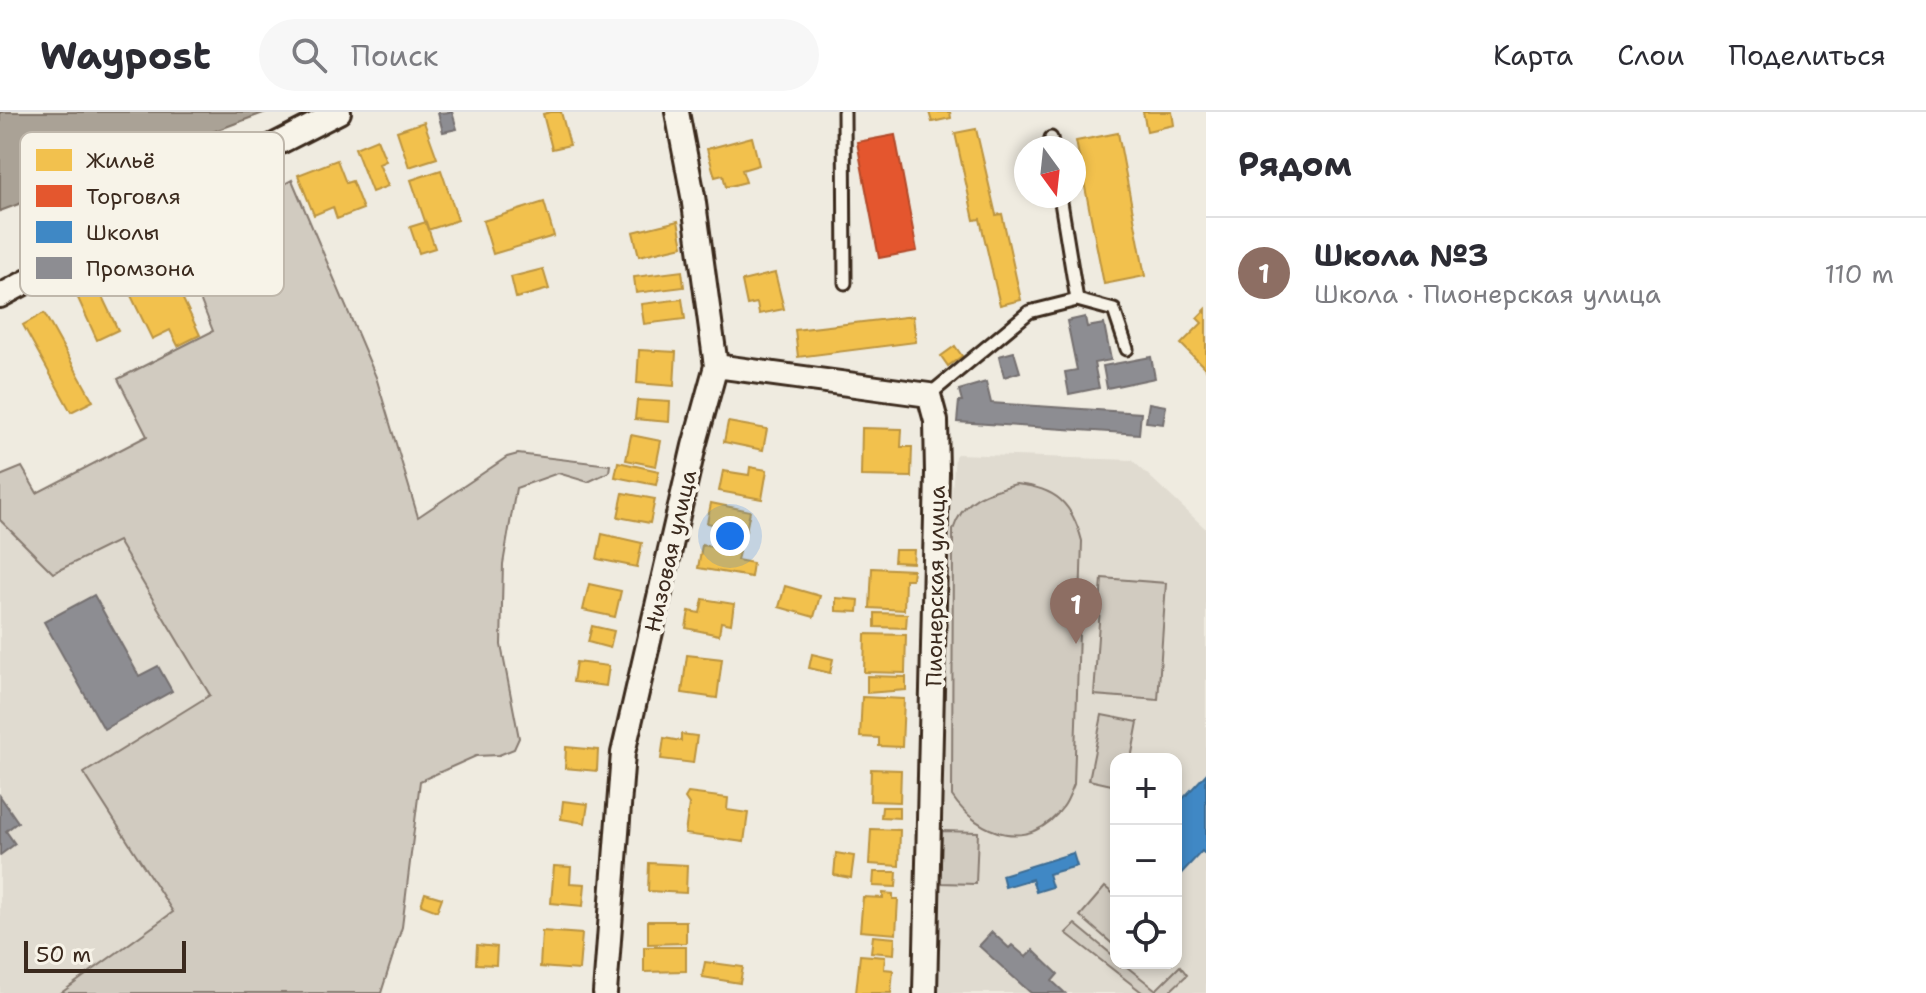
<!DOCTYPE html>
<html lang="ru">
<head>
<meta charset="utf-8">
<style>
	body { margin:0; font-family:"Shantell Sans",sans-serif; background:#f7f7f7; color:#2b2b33 }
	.controls { position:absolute; right:24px; bottom:24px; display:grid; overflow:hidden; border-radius:16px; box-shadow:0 4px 12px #0003 }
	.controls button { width:72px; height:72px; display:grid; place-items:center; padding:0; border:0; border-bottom:2px solid #e1e1e2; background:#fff; color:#2b2b33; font:40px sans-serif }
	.compass { position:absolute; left:1014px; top:24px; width:72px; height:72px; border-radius:50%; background:#fff; box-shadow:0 4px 12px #0003; rotate:165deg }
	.scale { position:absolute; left:24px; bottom:20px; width:162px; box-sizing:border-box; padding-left:8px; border:4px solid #3b2a1e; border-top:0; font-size:22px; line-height:28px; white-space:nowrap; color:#3b2a1e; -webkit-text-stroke:6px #f7f3e8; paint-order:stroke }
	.you { position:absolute; left:730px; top:424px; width:28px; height:28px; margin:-20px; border:6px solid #fff; border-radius:50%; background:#1a73e8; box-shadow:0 0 0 12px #1a73e833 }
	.badge { display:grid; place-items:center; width:52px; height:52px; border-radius:50%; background:#0b8043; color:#fff; font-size:26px; font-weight:700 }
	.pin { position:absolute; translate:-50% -66px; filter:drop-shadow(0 2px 4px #0008) }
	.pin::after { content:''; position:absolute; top:42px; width:28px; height:24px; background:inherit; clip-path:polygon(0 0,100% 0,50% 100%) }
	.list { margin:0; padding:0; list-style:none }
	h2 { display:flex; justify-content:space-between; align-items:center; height:104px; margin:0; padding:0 32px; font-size:34px }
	h2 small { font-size:26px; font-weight:400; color:#7c7c81 }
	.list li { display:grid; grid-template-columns:52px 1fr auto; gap:24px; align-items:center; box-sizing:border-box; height:112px; padding:0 32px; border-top:2px solid #e1e1e2 }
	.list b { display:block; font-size:30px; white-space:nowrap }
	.list p { margin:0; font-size:26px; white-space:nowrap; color:#7c7c81 }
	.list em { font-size:26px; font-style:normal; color:#7c7c81 }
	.icon { flex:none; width:44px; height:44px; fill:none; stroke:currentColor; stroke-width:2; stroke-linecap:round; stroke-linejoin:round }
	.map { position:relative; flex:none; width:1206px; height:881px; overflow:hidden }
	header { display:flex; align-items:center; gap:48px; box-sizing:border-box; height:112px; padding:0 40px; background:#fff; border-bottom:2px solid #e1e1e2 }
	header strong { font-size:38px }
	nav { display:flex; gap:44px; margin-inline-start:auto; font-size:28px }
	.search { width:560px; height:72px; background:#f7f7f7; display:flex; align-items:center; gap:20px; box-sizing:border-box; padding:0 28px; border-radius:44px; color:#7c7c81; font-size:30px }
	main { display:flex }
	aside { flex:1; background:#fff }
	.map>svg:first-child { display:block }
	.built { fill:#e0dbd0; fill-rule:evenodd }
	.green { fill:#d1cbc0; stroke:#867a6f; stroke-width:2 }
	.water { fill:#aaa296; stroke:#7e7266; stroke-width:2 }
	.homes { fill:#f2c14e; stroke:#bb9440; stroke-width:2 }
	.shops { fill:#e4572e; stroke:#b14a29; stroke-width:2 }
	.schools { fill:#3f88c5; stroke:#3e6c93; stroke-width:2 }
	.industry { fill:#8d8d92; stroke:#746f6f; stroke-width:2 }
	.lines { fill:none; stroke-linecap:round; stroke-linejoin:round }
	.lane-casing { stroke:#3b2a1e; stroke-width:17 }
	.street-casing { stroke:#3b2a1e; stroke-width:28 }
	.lane { stroke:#f7f3e8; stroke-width:11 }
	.street { stroke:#f7f3e8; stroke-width:22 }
	.labels { text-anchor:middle; stroke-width:8; stroke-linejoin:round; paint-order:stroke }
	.street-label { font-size:22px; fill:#3b2a1e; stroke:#f7f3e8 }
	.key { fill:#f7f3e8; stroke:#bfb7ab; stroke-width:2 }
	.key-label { font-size:22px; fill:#3b2a1e }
</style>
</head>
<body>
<header>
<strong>Waypost</strong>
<div class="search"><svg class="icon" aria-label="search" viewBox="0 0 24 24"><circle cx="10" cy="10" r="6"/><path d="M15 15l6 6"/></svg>Поиск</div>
<nav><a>Карта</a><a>Слои</a><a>Поделиться</a></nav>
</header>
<main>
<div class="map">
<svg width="1206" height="881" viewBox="0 0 1206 881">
	<rect width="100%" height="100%" fill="#efebe0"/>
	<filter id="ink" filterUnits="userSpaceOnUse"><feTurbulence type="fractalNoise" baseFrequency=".0125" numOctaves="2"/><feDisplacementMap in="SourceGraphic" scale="16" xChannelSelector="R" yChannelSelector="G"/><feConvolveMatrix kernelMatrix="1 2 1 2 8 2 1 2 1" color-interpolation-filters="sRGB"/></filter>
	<g filter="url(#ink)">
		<path class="built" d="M957,342L1132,348L1206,417V881H936L950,400L955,344ZM1116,647H1176V851H1116Z
			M0,408L53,461L118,428L210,583L84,661L174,800L61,881H0Z"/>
		<path class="green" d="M292,68L376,265L418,405L507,345L518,342L610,353L609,360L588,370L558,361L516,376L503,452L501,533L519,626L514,637L499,643L476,644L420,669L402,815L381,881H61L173,800L84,661L210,583L118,429L53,461L0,408V364L22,355L37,381L147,324L118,267L213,219L177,130Z
			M1016,372C1056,376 1072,391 1082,429L1074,672C1071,679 1068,689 1063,695C1030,741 979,724 952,684L953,418C963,386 987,380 1016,372Z
			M1102,466L1166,471L1158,588L1094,583Z
			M1102,603L1138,610L1131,647H1116V674L1089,668Z
			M942,719L978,720L976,772L940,771Z
			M1105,775L1116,784V835L1080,804Z
			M1075,812L1116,846V851H1122L1156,878L1180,854L1187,863L1168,881H1143L1066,821Z"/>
		<path class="water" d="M0,0H266L0,99Z"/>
		<path class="homes" d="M551,0H561L570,33L552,37L543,2Z
			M929,0H950L951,6L932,10Z
			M1143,0H1172L1174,13L1147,19Z
			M424,10L437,46L409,55L397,19Z
			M976,17L996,103L1002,102L1021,188L1000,193L980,107L974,108L955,21Z
			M1118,21L1145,164L1104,172L1076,29Z
			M752,25L759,53L742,58L746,70L726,75L723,63L715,65L707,37Z
			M377,27L386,49L379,52L388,74L372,80L355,36Z
			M337,48L346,71L352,69L363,97L337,107L333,95L314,103L298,63Z
			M441,58L458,108L428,118L411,68Z
			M544,90L554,124L493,142L483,109Z
			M678,109L683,134L639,144L633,120Z
			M426,110L435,136L419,141L410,115Z
			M161,141L200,223L178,234L170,218L152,227L120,161Z
			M543,157L549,177L516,186L511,165Z
			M682,159L684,175L636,181L634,165Z
			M775,161L784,197L759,202L757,191L747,193L742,169Z
			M97,174L118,218L97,228L77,184Z
			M682,187L685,207L644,212L641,192Z
			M1206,197V257L1181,232L1202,211L1197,206Z
			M44,201L93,289L71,300L23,213Z
			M913,204L916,230L798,245L795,218Z
			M955,234L962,244L948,254L941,244Z
			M639,238L676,240L674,274L637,271Z
			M637,288L670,290L669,310L635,307Z
			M728,310L767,317L763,338L724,330Z
			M862,316L902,317L901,335H912L911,365L861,364Z
			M631,323L661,329L656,354L626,348Z
			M618,350L659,359L656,373L615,365Z
			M750,355L767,358L762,387L719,379L723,359L749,363Z
			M623,381L655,387L650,411L618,405Z
			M711,391L750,399L746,419L707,411Z
			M602,422L642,431L637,455L597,447Z
			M702,433L739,440L737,448L753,451L751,465L698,456Z
			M895,438H914L913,451L894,450Z
			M872,456L913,458L912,467H905L904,498L870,496Z
			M589,472L621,479L615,505L583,498Z
			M785,474L820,484L814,505L779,495Z
			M836,486L859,488L858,500L836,499Z
			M703,487L734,492L731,512L721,510L719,523L686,516L689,499L700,501Z
			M875,501L907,502L906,516L875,515Z
			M592,514L614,519L610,536L588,530Z
			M865,522L906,523L905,561L864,560Z
			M812,542L833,547L830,561L809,556Z
			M687,543L722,547L717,586L682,581Z
			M576,550L609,554L606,574L573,570Z
			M867,564L906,565V578L867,581Z
			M862,585L904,587L902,635L879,634V626L860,625Z
			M681,622L697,624L693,651L661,647L664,626L681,629Z
			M566,635L598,638L597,659L565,656Z
			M871,657L901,658L900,690L870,689Z
			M688,681L728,686L727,698L748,701L744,730L685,722L689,692L685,686Z
			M563,689L588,692L585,711L561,707Z
			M882,695H899V706L881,705Z
			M871,717L900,718L899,754L869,752Z
			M836,741L854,744L851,766L834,763Z
			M649,751L687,753L686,781L648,779Z
			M554,754L571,755L570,771L585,772L583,794L551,791Z
			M874,760H897L896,775L873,774Z
			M425,781L442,786L437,799L421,793Z
			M883,781L893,782V787H898L896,822L860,819L863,785L883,786Z
			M648,809H686V831L648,832Z
			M542,819L582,822L579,858L540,855Z
			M873,824L895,826L894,842L871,840Z
			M477,833L497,835L496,853L476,852Z
			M644,835H686V859L644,860Z
			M860,843L885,845L884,857L893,858L891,881H856Z
			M705,850L743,855L740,871L702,865Z"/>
		<path class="shops" d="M895,23L917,139L879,146L857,30Z"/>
		<path class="schools" d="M1206,662V743L1202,739L1176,767V694Z
			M1073,741L1077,754L1048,762L1052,775L1036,780L1032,767L1005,775L1002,763Z"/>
		<path class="industry" d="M452,0L457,17L443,20L438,1Z
			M1085,205L1087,215L1104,212L1111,248L1094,251L1099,276L1069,282L1065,260L1077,258L1067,209Z
			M1014,240L1020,260L1004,265L999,244Z
			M1151,245L1155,266L1107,276L1103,254Z
			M986,270L991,291L1141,301L1139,322L957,310L959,289H962L959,278Z
			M1149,291L1166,294L1163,312L1146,310Z
			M94,483L139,564L158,554L172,579L104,617L44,510Z
			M0,684L18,710L6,719L15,732L0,743Z
			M992,820L1009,836L1012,833L1026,845L1033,838L1058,862L1052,869L1065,881H1031L979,834Z"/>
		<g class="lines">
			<g class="lane-casing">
				<path id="lane" d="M844,0L845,171
					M1051,26L1053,36
					M1060,84L1077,188
					M929,283L1029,200L1077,188L1114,198L1127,237"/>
			</g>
			<g class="street-casing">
				<path id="street" d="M0,184L152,103L206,68L339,0
					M716,254L929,283L936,309L937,361L925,881
					M605,881L623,641L694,334L716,254L693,84L677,0"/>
			</g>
			<use href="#lane" class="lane"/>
			<use href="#street" class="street"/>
		</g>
	</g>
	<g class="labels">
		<g class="street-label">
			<text transform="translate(670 439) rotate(-77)" y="8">Низовая улица</text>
			<text transform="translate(935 474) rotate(-89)" y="8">Пионерская улица</text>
		</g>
	</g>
	<rect x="20" y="20" width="264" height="164" rx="12" class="key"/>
	<rect x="36" y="37" width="36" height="22" fill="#f2c14e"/>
	<rect x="36" y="73" width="36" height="22" fill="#e4572e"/>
	<rect x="36" y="109" width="36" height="22" fill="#3f88c5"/>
	<rect x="36" y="145" width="36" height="22" fill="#8d8d92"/>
	<g class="key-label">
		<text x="86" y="56">Жильё</text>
		<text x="86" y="92">Торговля</text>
		<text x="86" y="128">Школы</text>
		<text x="86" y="164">Промзона</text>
	</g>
</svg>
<div class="controls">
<button>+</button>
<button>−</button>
<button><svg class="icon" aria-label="locate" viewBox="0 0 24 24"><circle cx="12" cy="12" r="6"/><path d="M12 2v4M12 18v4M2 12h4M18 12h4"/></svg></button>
</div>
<svg class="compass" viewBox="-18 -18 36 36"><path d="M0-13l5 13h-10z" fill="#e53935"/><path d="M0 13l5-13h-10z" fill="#7c7c81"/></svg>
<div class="scale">50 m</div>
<div class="you"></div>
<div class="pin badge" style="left:1076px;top:532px;background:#8d6e63">1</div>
</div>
<aside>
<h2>Рядом<small></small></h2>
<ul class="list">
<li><span class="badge" style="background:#8d6e63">1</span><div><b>Школа №3</b><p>Школа · Пионерская улица</p></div><em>110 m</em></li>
</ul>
</aside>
</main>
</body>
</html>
